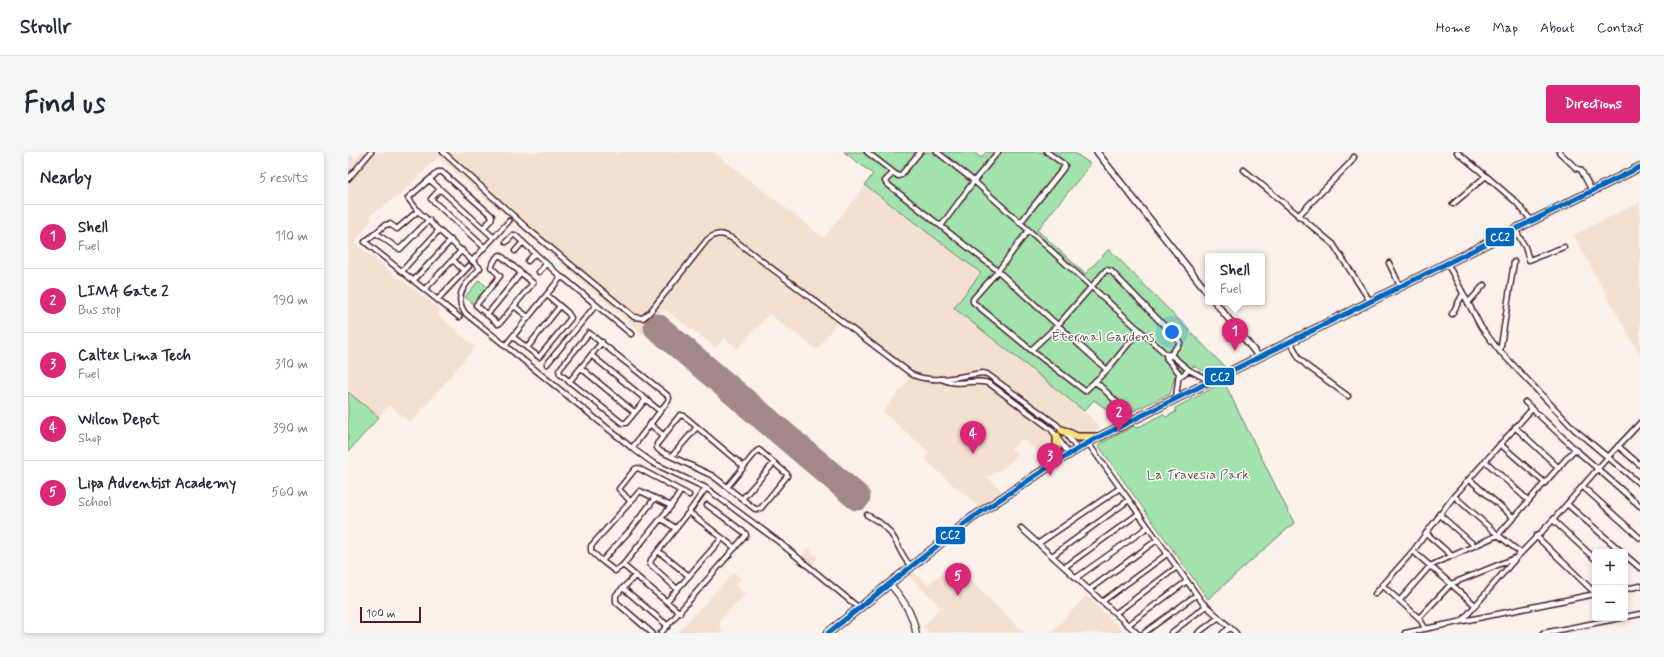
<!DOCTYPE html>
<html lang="en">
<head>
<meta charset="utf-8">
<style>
	body { margin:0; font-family:Mynerve,sans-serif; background:#f6f6f7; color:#1f2937 }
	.controls { position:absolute; right:12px; bottom:12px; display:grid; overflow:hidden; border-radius:4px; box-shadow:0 2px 6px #0003 }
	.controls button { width:36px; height:36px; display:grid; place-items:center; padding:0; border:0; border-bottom:1px solid #e0e1e3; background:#fff; color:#1f2937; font:20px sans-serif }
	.scale { position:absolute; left:12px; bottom:10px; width:61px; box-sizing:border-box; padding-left:4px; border:2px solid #4a1f2b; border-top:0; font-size:11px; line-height:14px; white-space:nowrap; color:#4a1f2b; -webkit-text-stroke:3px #fff; paint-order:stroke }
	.you { position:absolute; left:824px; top:180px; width:14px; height:14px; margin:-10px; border:3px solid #fff; border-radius:50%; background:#1a73e8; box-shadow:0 0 0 6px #1a73e833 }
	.badge { display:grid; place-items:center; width:26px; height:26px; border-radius:50%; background:#db2777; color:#fff; font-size:13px; font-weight:700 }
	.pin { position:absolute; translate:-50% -33px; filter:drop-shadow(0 1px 2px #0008) }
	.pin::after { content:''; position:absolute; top:21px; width:14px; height:12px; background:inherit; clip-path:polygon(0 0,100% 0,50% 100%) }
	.popup { position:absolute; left:857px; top:101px; width:60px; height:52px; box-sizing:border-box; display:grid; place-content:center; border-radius:4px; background:#fff; filter:drop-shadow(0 1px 3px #0005); font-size:13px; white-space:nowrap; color:#747a83 }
	.popup b { font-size:15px; color:#1f2937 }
	.popup::after { content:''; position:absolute; left:50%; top:100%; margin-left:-8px; border:8px solid transparent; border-top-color:#fff }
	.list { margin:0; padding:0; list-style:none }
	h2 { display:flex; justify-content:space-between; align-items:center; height:52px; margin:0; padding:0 16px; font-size:17px }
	h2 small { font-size:13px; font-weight:400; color:#747a83 }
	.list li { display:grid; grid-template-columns:26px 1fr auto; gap:12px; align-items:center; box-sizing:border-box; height:64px; padding:0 16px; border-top:1px solid #e0e1e3 }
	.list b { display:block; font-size:15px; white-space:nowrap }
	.list p { margin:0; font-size:13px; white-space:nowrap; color:#747a83 }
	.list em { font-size:13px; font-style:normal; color:#747a83 }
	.map { position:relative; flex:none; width:1292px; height:481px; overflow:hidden; border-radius:4px }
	header { display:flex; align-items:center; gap:24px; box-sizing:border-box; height:56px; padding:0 20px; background:#fff; border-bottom:1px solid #e0e1e3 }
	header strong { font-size:19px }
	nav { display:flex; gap:22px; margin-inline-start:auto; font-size:14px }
	.intro { display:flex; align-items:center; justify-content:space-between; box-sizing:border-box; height:96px; padding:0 24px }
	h1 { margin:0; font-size:28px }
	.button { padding:10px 18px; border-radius:4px; background:#db2777; color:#fff; font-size:14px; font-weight:700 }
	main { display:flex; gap:24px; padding:0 24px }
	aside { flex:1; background:#fff; border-radius:4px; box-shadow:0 2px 6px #0003 }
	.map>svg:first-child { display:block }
	.built { fill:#f4e0d1 }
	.green { fill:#a1e2ad; stroke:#76806c }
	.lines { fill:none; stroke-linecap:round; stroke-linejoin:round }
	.runway { stroke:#a2888a; stroke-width:27 }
	.minor-casing { stroke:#4a1f2b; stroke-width:7 }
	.tertiary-casing { stroke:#4a1f2b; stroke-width:8 }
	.secondary-casing { stroke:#4a1f2b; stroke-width:8 }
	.trunk-casing { stroke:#4a1f2b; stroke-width:10 }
	.minor { stroke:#fff; stroke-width:4 }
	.tertiary { stroke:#fff; stroke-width:5 }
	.secondary { stroke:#fff; stroke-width:5.5 }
	.trunk { stroke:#f9e181; stroke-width:7 }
	.bus-1-casing { stroke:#fff; stroke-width:8 }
	.bus-1 { stroke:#0065bd; stroke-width:5 }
	.labels { text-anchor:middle; stroke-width:3; stroke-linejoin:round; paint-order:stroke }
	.park-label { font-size:14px; fill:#645a52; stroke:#fff }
	.line-badge { stroke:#fff; stroke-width:1.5 }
	.badge-label { font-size:11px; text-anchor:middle; font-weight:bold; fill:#fff }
</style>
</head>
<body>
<header>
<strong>Strollr</strong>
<nav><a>Home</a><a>Map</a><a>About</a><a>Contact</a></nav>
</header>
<div class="intro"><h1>Find us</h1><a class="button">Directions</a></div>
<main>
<aside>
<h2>Nearby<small>5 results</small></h2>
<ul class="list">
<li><span class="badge">1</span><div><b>Shell</b><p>Fuel</p></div><em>110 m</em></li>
<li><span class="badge">2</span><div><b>LIMA Gate 2</b><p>Bus stop</p></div><em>190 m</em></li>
<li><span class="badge">3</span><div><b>Caltex Lima Tech</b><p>Fuel</p></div><em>310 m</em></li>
<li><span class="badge">4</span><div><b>Wilcon Depot</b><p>Shop</p></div><em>390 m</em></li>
<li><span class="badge">5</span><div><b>Lipa Adventist Academy</b><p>School</p></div><em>560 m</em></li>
</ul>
</aside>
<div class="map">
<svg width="1292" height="481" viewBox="0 0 1292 481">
	<rect width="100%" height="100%" fill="#faf1ea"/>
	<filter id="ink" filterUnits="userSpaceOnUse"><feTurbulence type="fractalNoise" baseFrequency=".025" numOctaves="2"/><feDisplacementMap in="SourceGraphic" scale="8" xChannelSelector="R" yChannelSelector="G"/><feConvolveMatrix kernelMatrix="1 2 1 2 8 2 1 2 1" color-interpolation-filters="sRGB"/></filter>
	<g filter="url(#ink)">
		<path class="built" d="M13,0H266L269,2L271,0H366L476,86L517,33L633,121L607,156L736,259L753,276L733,287L701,309L674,287L663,297L670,303L657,315L640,325L654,339L631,355L609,336H608L577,307L581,300L535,260L562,225L490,169L469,198L421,162L389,197L377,186L367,195L316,157L296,183L90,5L51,44H49L23,63L24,68L6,91L92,158L89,162L127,195L63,271L41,253L0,300V5L2,3L8,7Z
			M1292,50V203L1225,83Z
			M460,396L470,405L463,414L453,405Z
			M604,412L677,481H582L575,475L593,455L561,424L565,419L580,433Z
			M386,420L393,427L387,434L398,442L371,468L373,478L376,481H329Z
			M738,444L778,481H703Z"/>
		<path class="green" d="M496,0H626L633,6L638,0H725L743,12L689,78L737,122L761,97L877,215L862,222L846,214L827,224L822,242L770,266L746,248L736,259L606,156L633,121L517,33L525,22Z
			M131,128L139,135L126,152L117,145Z
			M876,230L946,371L860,447L750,293L786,274L789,276L815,262L818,265L828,260L827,256Z
			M0,240L31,265L0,300Z"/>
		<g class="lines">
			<path class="runway" d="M309,175L509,345"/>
			<g class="minor-casing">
				<path id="minor" d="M95,0L180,77L286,165L295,166L302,160L359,88C368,80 375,81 385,87L565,223C587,232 612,224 634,221L639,222L708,272L719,283L729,297
					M519,0L550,24L553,23L572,0
					M589,0L626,29L818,202L823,203L841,218L862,229
					M1109,0L1138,24
					M1211,0L1228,16L1233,18L1244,39
					M896,18L985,92L1022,149
					M545,21L537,29L538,31L650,119L759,218
					M0,27L23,0
					M82,28L145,85
					M92,37L83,47L136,95
					M1105,52L1138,24L1168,50L1184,69
					M70,59L49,77L42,72L37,73L17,90L111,165
					M950,64L1003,10L1006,5
					M672,71L715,17L717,13L699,0
					M593,74L626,29L650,0
					M135,76L143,68L144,64L94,20H90L60,46L70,59L132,116C120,130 104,142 117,161L284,296L305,311L358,336L431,390L511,456
					M1167,77L1177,95L1181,108L1216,95
					M680,79L650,119L625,147V150L683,198L737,239L759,218L791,179
					M28,81L49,96L52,97L81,68
					M167,99L175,90
					M152,103L185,131L152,171L150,172L128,153L152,124L143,115L148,106Z
					M105,108L116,119
					M125,108L161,69
					M180,109L187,101
					M1041,111L1052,134
					M1099,111L1133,175L1149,196L1226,277L1292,332
					M54,119L91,78
					M191,120L198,112
					M213,125L217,127L283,182
					M66,128L103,88
					M77,137L114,98
					M90,147L121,114
					M1120,151L1136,133
					M166,154L180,165
					M1104,162L1115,142
					M139,163L173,121
					M165,185L191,205L223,166L220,161L199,143
					M942,189L951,206L959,214L1000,244
					M157,194L213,125L167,83H165L158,90
					M179,196L212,154
					M683,198L710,173L758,118L763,119L831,189L832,191L819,207
					M1152,200L1166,110
					M243,203L312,259
					M818,204L820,208L831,221L828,245
					M199,212L248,153
					M233,216L286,260
					M830,226L841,218
					M593,227C612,236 629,225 642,232L703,277L721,302
					M747,229L779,260
					M221,230L254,190
					M1177,250L1227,297L1292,354
					M303,273L315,283
					M1167,275L1211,316
					M740,291L854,450L888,481
					M1152,292L1197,331
					M1270,294L1292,313
					M284,296L320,249L321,246L319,243L241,181L211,218L212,222L274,271H278L298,247
					M324,304L349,275
					M1137,309L1181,349
					M1121,327L1166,366
					M380,334L408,300L411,298L439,322V324L413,356L410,357H407L365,324L312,299L309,296V292L332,263L336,264L395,314
					M1234,334L1292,386
					M292,339L323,354L275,413L267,419L254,409L243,399V394Z
					M1106,344L1150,383L1173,401
					M395,346L426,311
					M282,349L271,337L287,317L290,316L341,343
					M1219,352L1274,400
					M323,354L333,339
					M341,360L387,396
					M1091,362L1126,393
					M519,363C528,368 537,373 543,382C551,392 553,405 563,414
					M314,367L327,376
					M1205,368L1247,407
					M673,376L789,481
					M1078,381L1103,403
					M1188,384L1247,441
					M691,391L772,336
					M310,399L341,424
					M1065,399L1127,453
					M1277,403L1292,416
					M704,404L781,348
					M254,409L283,377L307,346
					M275,413L332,461
					M717,415L790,362
					M287,424L268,443V450L304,481
					M728,426L800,375
					M1034,433L1071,466L1077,476
					M275,436L320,474
					M329,437L302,412L303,408L341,360L358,336
					M742,437L809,388
					M1277,437L1292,434
					M1027,442L1065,399L1106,344L1184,257
					M1052,448L1082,414L1150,383L1227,297
					M319,449L374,386
					M755,449L819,402
					M768,461L829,415
					M1277,465L1292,462
					M1071,466L1103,432L1167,406
					M1114,469L1168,406L1205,368L1260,305L1292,271
					M780,473L839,429
					M313,481L398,383L397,381L359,353
					M796,481L848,443
					M823,481L858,454
					M850,481L870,466
					M875,481L882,476
					M1057,481L1247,442
					M1195,481L1273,466"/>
			</g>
			<g class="tertiary-casing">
				<path id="tertiary" d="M749,0L860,141
					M867,150L911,205"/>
			</g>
			<g class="secondary-casing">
				<path id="secondary" d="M541,431C554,446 565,461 568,481"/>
			</g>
			<g class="trunk-casing">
				<path id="trunk" d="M714,278L729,285H749
					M705,312L709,301V284
					M480,481L624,366L705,312L745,288L1292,15"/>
			</g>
			<use href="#minor" class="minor"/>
			<use href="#tertiary" class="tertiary"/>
			<use href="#secondary" class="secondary"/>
			<use href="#trunk" class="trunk"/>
			<g class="bus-1-casing">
				<path id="bus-1" d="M480,481L624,366L705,312L745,288L1292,15"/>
			</g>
			<use href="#bus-1" class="bus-1"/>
		</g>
	</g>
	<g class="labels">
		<g class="park-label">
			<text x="755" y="189">Eternal Gardens</text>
			<text x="850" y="327">La Travesia Park</text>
		</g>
	</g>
	<g class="line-badge">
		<rect x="1137" y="75" width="30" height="20" rx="4" fill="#0065bd"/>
		<rect x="856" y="215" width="31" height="19" rx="4" fill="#0065bd"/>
		<rect x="587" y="374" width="31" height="19" rx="4" fill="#0065bd"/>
	</g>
	<g class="badge-label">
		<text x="1152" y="89">CC2</text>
		<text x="872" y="229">CC2</text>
		<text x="602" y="387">CC2</text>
	</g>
</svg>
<div class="controls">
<button>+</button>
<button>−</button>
</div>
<div class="scale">100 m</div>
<div class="you"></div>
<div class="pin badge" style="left:887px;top:199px">1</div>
<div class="popup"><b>Shell</b>Fuel</div>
<div class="pin badge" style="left:771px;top:280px">2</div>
<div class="pin badge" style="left:702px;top:324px">3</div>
<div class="pin badge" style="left:625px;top:302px">4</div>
<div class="pin badge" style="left:610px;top:444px">5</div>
</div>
</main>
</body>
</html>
